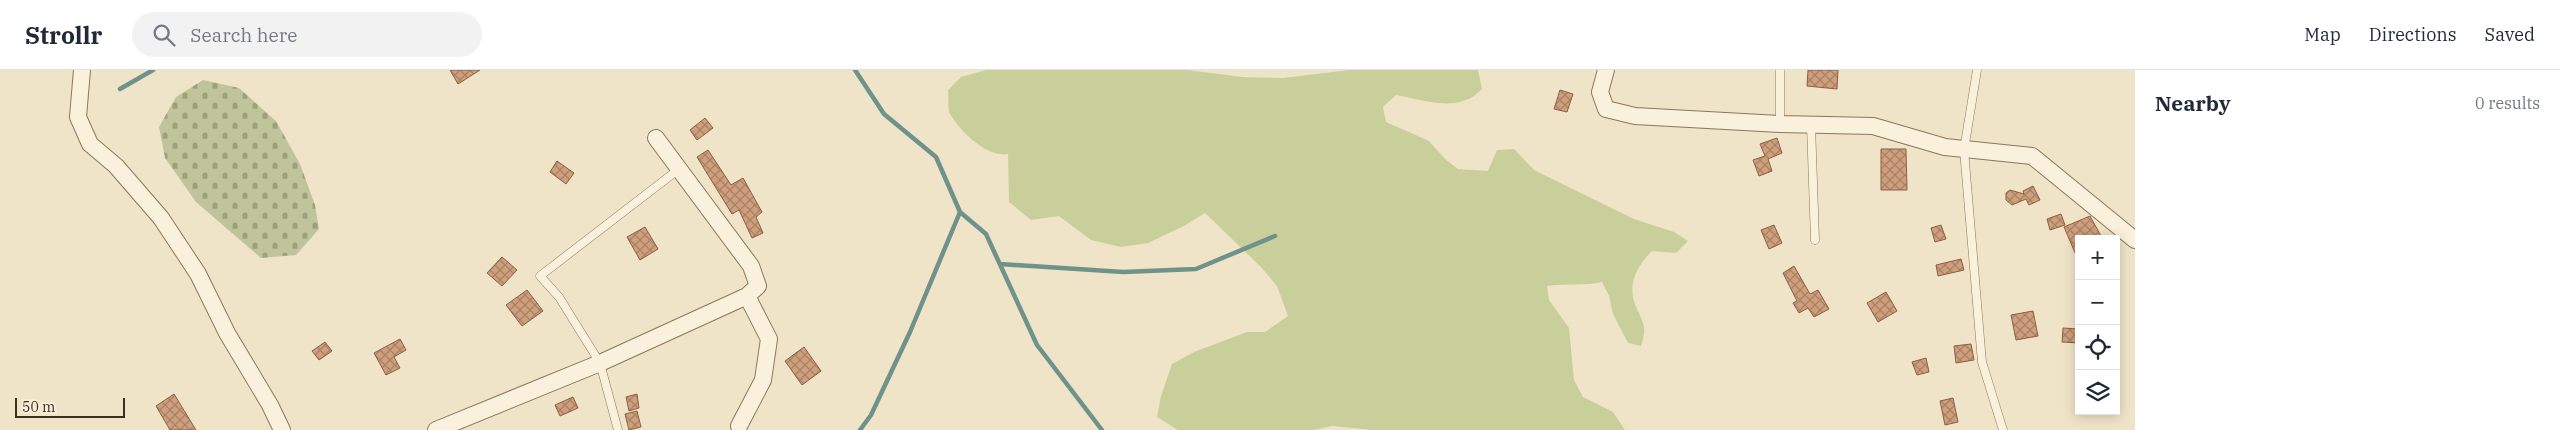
<!DOCTYPE html>
<html lang="en">
<head>
<meta charset="utf-8">
<style>
	body { margin:0; font-family:"IBM Plex Serif",serif; background:#f2f2f3; color:#1f2937 }
	.controls { position:absolute; right:15px; bottom:15px; display:grid; overflow:hidden; border-radius:0px; box-shadow:0 2px 12px #0003 }
	.controls button { width:45px; height:45px; display:grid; place-items:center; padding:0; border:0; border-bottom:1px solid #e0e1e3; background:#fff; color:#1f2937; font:25px sans-serif }
	.scale { position:absolute; left:15px; bottom:12px; width:110px; box-sizing:border-box; padding-left:5px; border:2px solid #3d2e20; border-top:0; font-size:14px; line-height:18px; white-space:nowrap; color:#3d2e20; -webkit-text-stroke:4px #f7eed8; paint-order:stroke }
	.list { margin:0; padding:0; list-style:none }
	h2 { display:flex; justify-content:space-between; align-items:center; height:65px; margin:0; padding:0 20px; font-size:21px }
	h2 small { font-size:16px; font-weight:400; color:#747a83 }
	.icon { flex:none; width:28px; height:28px; fill:none; stroke:currentColor; stroke-width:2; stroke-linecap:round; stroke-linejoin:round }
	.map { position:relative; flex:none; width:2135px; height:360px; overflow:hidden }
	header { display:flex; align-items:center; gap:30px; box-sizing:border-box; height:70px; padding:0 25px; background:#fff; border-bottom:1px solid #e0e1e3 }
	header strong { font-size:24px }
	nav { display:flex; gap:28px; margin-inline-start:auto; font-size:18px }
	.search { width:350px; height:45px; background:#f2f2f3; display:flex; align-items:center; gap:12px; box-sizing:border-box; padding:0 18px; border-radius:28px; color:#747a83; font-size:19px }
	main { display:flex }
	aside { flex:1; background:#fff }
	.map>svg:first-child { display:block }
	.grass { fill:#c9cf9b }
	.cemetery { fill:url(#cemetery-stones) }
	.lines { fill:none; stroke-linecap:round; stroke-linejoin:round }
	.stream { stroke:#6f938a; stroke-width:4.5 }
	.building { fill:url(#building-cross-hatch); stroke:#8d5f41 }
	.service-casing { stroke:#8d765c; stroke-width:9 }
	.minor-casing { stroke:#8d765c; stroke-width:18 }
	.service { stroke:#faf1dc; stroke-width:8 }
	.minor { stroke:#faf1dc; stroke-width:16 }
</style>
</head>
<body>
<header>
<strong>Strollr</strong>
<div class="search"><svg class="icon" aria-label="search" viewBox="0 0 24 24"><circle cx="10" cy="10" r="6"/><path d="M15 15l6 6"/></svg>Search here</div>
<nav><a>Map</a><a>Directions</a><a>Saved</a></nav>
</header>
<main>
<div class="map">
<svg width="2135" height="360" viewBox="0 0 2135 360">
	<defs>
		<pattern id="cemetery-stones" width="16" height="16" patternUnits="userSpaceOnUse" patternTransform="scale(1.25)"><rect width="16" height="16" fill="#bfc49a"/><path d="M2 7V4a2 2 0 0 1 4 0v3zM10 15v-3a2 2 0 0 1 4 0v3z" fill="#9ca07d"/></pattern>
		<pattern id="building-cross-hatch" width="8" height="8" patternUnits="userSpaceOnUse" patternTransform="scale(1.25)"><rect width="8" height="8" fill="#cf9f7d"/><path d="M0 0l8 8M0 8l8-8" fill="none" stroke="#a98266"/></pattern>
	</defs>
	<rect width="100%" height="100%" fill="#f0e4c8"/>
	<path class="grass" d="M986,0H1187L1243,7L1283,8L1349,0H1478L1482,19C1459,44 1425,30 1396,25L1383,37L1386,52L1429,71L1445,89L1458,99L1488,101L1497,80L1514,79L1534,100L1634,149L1674,162L1688,171L1676,183L1652,181C1639,194 1628,211 1634,231C1640,250 1649,253 1641,276L1628,273L1613,244L1609,226L1602,212C1584,216 1566,213 1547,216L1549,230L1569,258L1574,310L1583,327L1613,342L1625,360H1373L1332,356L1314,360H1178L1157,347L1161,326L1172,294L1194,282L1247,262H1265L1288,246L1277,216L1260,196L1205,143L1184,156L1148,173L1121,177L1091,170L1059,146L1031,150L1009,132L1008,84C987,88 960,61 950,44C947,38 949,27 948,20L961,7Z"/>
	<path class="cemetery" d="M203,10L239,18L276,51L300,94L315,135L319,159L296,185L261,188L196,132L165,88L159,57L176,27Z"/>
	<g class="lines">
		<path class="stream" d="M855,0L884,44L936,87L960,142L986,164L1037,275L1102,360
			M120,19L153,0
			M1000,194L1123,202L1196,199L1275,166
			M860,360L871,345L910,262L960,142"/>
	</g>
	<path class="building" d="M450,0H480L458,14Z
		M1808,0H1838L1837,19L1807,16Z
		M1560,20L1573,24L1567,42L1554,39Z
		M705,48L713,58L697,70L690,60Z
		M1777,68L1782,83L1768,89L1772,101L1759,106L1753,90L1765,86L1760,74Z
		M1881,79H1906L1907,120H1881Z
		M708,80L731,115L743,108L762,142L756,147L763,163L752,168L739,140L732,144L697,87Z
		M557,91L574,103L566,114L550,102Z
		M2033,116L2040,130L2029,135L2026,129L2012,135L2006,130V123L2010,120L2024,124L2023,121Z
		M2061,144L2065,155L2050,160L2047,149Z
		M2090,146L2101,166L2095,169H2079V192L2064,157Z
		M1774,155L1782,173L1769,179L1761,160Z
		M1941,155L1946,169L1935,172L1931,158Z
		M645,157L658,179L640,190L627,167Z
		M502,187L517,200L502,216L487,203Z
		M1961,189L1964,200L1938,206L1936,195Z
		M1794,196L1810,224L1818,220L1829,239L1814,247L1808,238L1799,243L1793,233L1797,231L1783,203Z
		M527,220L543,241L522,256L506,235Z
		M1886,222L1897,241L1878,252L1867,233Z
		M2033,241L2038,266L2016,270L2011,245Z
		M2063,258L2079,259V273L2062,272Z
		M400,269L406,280L394,287L400,298L386,305L374,283Z
		M325,272L332,281L319,290L312,281Z
		M1971,274L1974,290L1956,293L1954,276Z
		M804,277L821,301L802,315L785,291Z
		M1926,288L1929,302L1917,305L1912,292Z
		M174,324L196,360H170L156,336Z
		M637,324L639,338L629,341L626,327Z
		M573,327L578,338L560,346L555,335Z
		M1953,328L1958,352L1945,355L1940,331Z
		M637,341L641,357L629,360L625,344Z"/>
	<g class="lines">
		<g class="service-casing">
			<path id="service" d="M1977,0L1964,80L1982,292L2003,360
				M1780,54V0
				M1811,55L1815,170
				M618,360L600,293L559,227L540,206L679,99"/>
		</g>
		<g class="minor-casing">
			<path id="minor" d="M82,0L78,47L90,74L116,96L161,148L198,204L227,263L270,335L282,360
				M1606,0L1600,22L1606,39L1635,46L1780,54L1873,56L1945,77L2032,86L2135,170
				M739,356L763,310L769,269L747,226
				M436,360L600,293L747,226L758,216L751,196L656,68"/>
		</g>
		<use href="#service" class="service"/>
		<use href="#minor" class="minor"/>
	</g>
</svg>
<div class="controls">
<button>+</button>
<button>−</button>
<button><svg class="icon" aria-label="locate" viewBox="0 0 24 24"><circle cx="12" cy="12" r="6"/><path d="M12 2v4M12 18v4M2 12h4M18 12h4"/></svg></button>
<button><svg class="icon" aria-label="layers" viewBox="0 0 24 24"><path d="M12 4l9 5-9 5-9-5zM3 14l9 5 9-5"/></svg></button>
</div>
<div class="scale">50 m</div>
</div>
<aside>
<h2>Nearby<small>0 results</small></h2>
<ul class="list">
</ul>
</aside>
</main>
</body>
</html>
